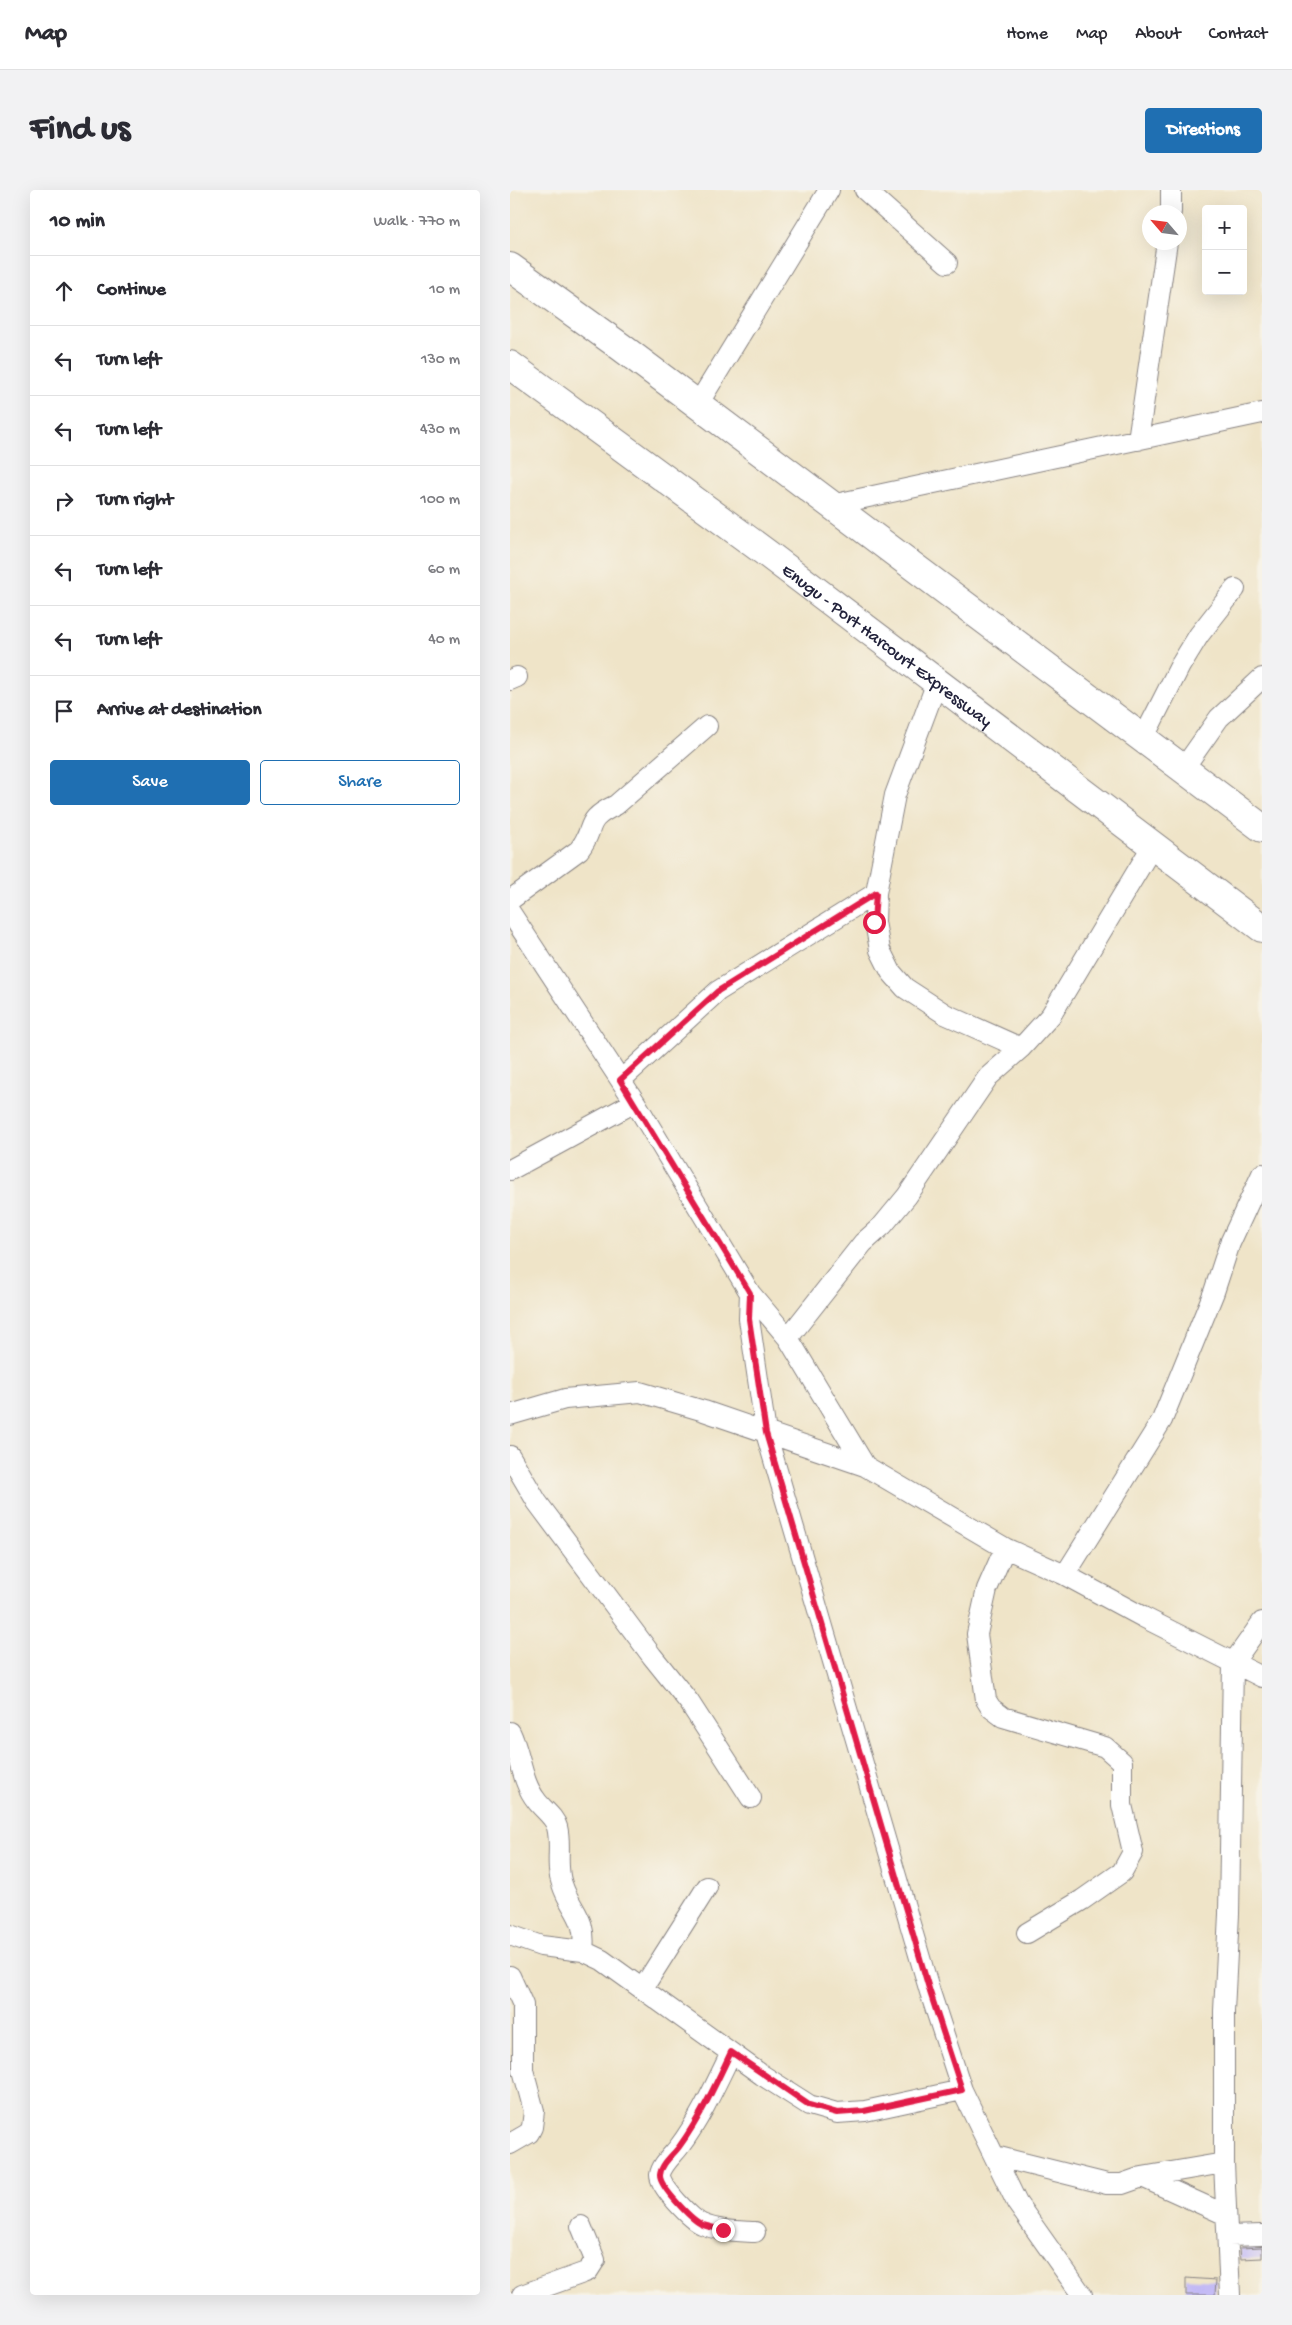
<!DOCTYPE html>
<html lang="en">
<head>
<meta charset="utf-8">
<style>
	body { margin:0; font-family:"Gochi Hand",sans-serif; background:#f2f2f3; color:#2b2b33 }
	.controls { position:absolute; right:15px; top:15px; display:grid; overflow:hidden; border-radius:5px; box-shadow:0 5px 20px #0002 }
	.controls button { width:45px; height:45px; display:grid; place-items:center; padding:0; border:0; border-bottom:1px solid #e1e1e2; background:#fff; color:#2b2b33; font:25px sans-serif }
	.compass { position:absolute; left:632px; top:15px; width:45px; height:45px; border-radius:50%; background:#fff; box-shadow:0 5px 20px #0002; rotate:298deg }
	.stop { position:absolute; width:15px; height:15px; margin:-11px; border:4px solid #e11d48; border-radius:50%; background:#fff }
	.stop.end { background:#e11d48; border-color:#fff; box-shadow:0 1px 5px #0008 }
	.list { margin:0; padding:0; list-style:none }
	h2 { display:flex; justify-content:space-between; align-items:center; height:65px; margin:0; padding:0 20px; font-size:21px }
	h2 small { font-size:16px; font-weight:400; color:#7c7c81 }
	.list li { display:grid; grid-template-columns:32px 1fr auto; gap:15px; align-items:center; box-sizing:border-box; height:70px; padding:0 20px; border-top:1px solid #e1e1e2 }
	.list b { display:block; font-size:19px; white-space:nowrap }
	.list em { font-size:16px; font-style:normal; color:#7c7c81 }
	.actions { display:flex; gap:10px; padding:15px 20px }
	.actions a { flex:1; padding:11px 0; border:1px solid #1f6fb2; border-radius:5px; text-align:center; font-size:18px; color:#1f6fb2 }
	.actions .main { background:#1f6fb2; color:#fff }
	.icon { flex:none; width:28px; height:28px; fill:none; stroke:currentColor; stroke-width:2; stroke-linecap:round; stroke-linejoin:round }
	.map { position:relative; flex:none; width:752px; height:2105px; overflow:hidden; border-radius:5px }
	header { display:flex; align-items:center; gap:30px; box-sizing:border-box; height:70px; padding:0 25px; background:#fff; border-bottom:1px solid #e1e1e2 }
	header strong { font-size:24px }
	nav { display:flex; gap:28px; margin-inline-start:auto; font-size:18px }
	.intro { display:flex; align-items:center; justify-content:space-between; box-sizing:border-box; height:120px; padding:0 30px }
	h1 { margin:0; font-size:35px }
	.button { padding:12px 22px; border-radius:5px; background:#1f6fb2; color:#fff; font-size:18px; font-weight:700 }
	main { display:flex; gap:30px; padding:0 30px }
	aside { flex:1; background:#fff; border-radius:5px; box-shadow:0 5px 20px #0002 }
	.map>svg:first-child { display:block }
	.building { fill:#c2b9f5 }
	.lines { fill:none; stroke-linecap:round; stroke-linejoin:round }
	.minor-casing { stroke:#888382; stroke-width:22 }
	.highway-casing { stroke:#888382; stroke-width:30 }
	.minor { stroke:#fff; stroke-width:20 }
	.highway { stroke:#fff; stroke-width:28 }
	.route { stroke:#e11d48; stroke-width:6 }
	.labels { text-anchor:middle; stroke-width:4; stroke-linejoin:round; paint-order:stroke }
	.street-label { font-size:18px; fill:#22223b; stroke:#f7f3e8 }
</style>
</head>
<body>
<header>
<strong>Map</strong>
<nav><a>Home</a><a>Map</a><a>About</a><a>Contact</a></nav>
</header>
<div class="intro"><h1>Find us</h1><a class="button">Directions</a></div>
<main>
<aside>
<h2>10 min<small>Walk · 770 m</small></h2>
<ul class="list">
<li><svg class="icon" aria-label="ahead" viewBox="0 0 24 24"><path d="M12 20V5M6 11l6-6 6 6"/></svg><div><b>Continue</b></div><em>10 m</em></li>
<li><svg class="icon" aria-label="left" viewBox="0 0 24 24"><path d="M17 20v-9H6M10 6l-5 5 5 5"/></svg><div><b>Turn left</b></div><em>130 m</em></li>
<li><svg class="icon" aria-label="left" viewBox="0 0 24 24"><path d="M17 20v-9H6M10 6l-5 5 5 5"/></svg><div><b>Turn left</b></div><em>430 m</em></li>
<li><svg class="icon" aria-label="right" viewBox="0 0 24 24"><path d="M7 20v-9h11M14 6l5 5-5 5"/></svg><div><b>Turn right</b></div><em>100 m</em></li>
<li><svg class="icon" aria-label="left" viewBox="0 0 24 24"><path d="M17 20v-9H6M10 6l-5 5 5 5"/></svg><div><b>Turn left</b></div><em>60 m</em></li>
<li><svg class="icon" aria-label="left" viewBox="0 0 24 24"><path d="M17 20v-9H6M10 6l-5 5 5 5"/></svg><div><b>Turn left</b></div><em>40 m</em></li>
<li><svg class="icon" aria-label="arrive" viewBox="0 0 24 24"><path d="M6 21V4h12l-3 4 3 4H6"/></svg><div><b>Arrive at destination</b></div></li>
</ul>
<div class="actions"><a class="main">Save</a><a>Share</a></div>
</aside>
<div class="map">
<svg width="752" height="2105" viewBox="0 0 752 2105">
	<rect width="100%" height="100%" fill="#f7f3e8"/>
	<filter id="ink" filterUnits="userSpaceOnUse"><feTurbulence type="fractalNoise" baseFrequency=".02" numOctaves="2"/><feDisplacementMap in="SourceGraphic" scale="10" xChannelSelector="R" yChannelSelector="G"/><feConvolveMatrix kernelMatrix="1 2 1 2 8 2 1 2 1" color-interpolation-filters="sRGB"/></filter>
	<filter id="wash" filterUnits="userSpaceOnUse"><feTurbulence type="fractalNoise" baseFrequency=".0096" numOctaves="4" result="noise"/><feDisplacementMap in="SourceGraphic" scale="20" xChannelSelector="R" yChannelSelector="G"/><feGaussianBlur stdDeviation="1.12" result="paint"/><feColorMatrix in="noise" values="0 0 0 0 0 0 0 0 0 0 0 0 0 0 0 0 0 1.4 0 .05"/><feComposite in="paint" operator="in"/></filter>
	<g filter="url(#wash)">
		<rect width="100%" height="100%" fill="#efe4c8"/>
		<g id="blocks">
			<path class="building" d="M752,2057V2068L731,2069L730,2058Z
				M676,2088L706,2090L705,2105H676Z"/>
		</g>
	</g>
	<g filter="url(#ink)">
		<use href="#blocks" fill-opacity="0" stroke="#888382" stroke-width="1"/>
		<g class="lines">
			<g class="minor-casing">
				<path id="minor" d="M355,0L437,73
					M661,22V0
					M188,214L319,0
					M628,250L657,52
					M321,315L752,223
					M0,490L7,487
					M427,492L385,605L366,703L365,732L370,760L381,782L395,798L435,824L511,858
					M633,549L670,476L689,445L725,399
					M673,579L709,528L752,488
					M0,710L69,660C87,637 72,631 106,615L197,536
					M0,722L125,912L240,1103L278,1148L355,1276
					M111,890L208,801L366,703
					M0,980L125,912
					M240,1103L239,1129L256,1243L420,1802L452,1900L507,2013L572,2105
					M278,1148L353,1053L373,1035L397,1006L478,887L511,858L541,825L643,655
					M0,1225L55,1209L130,1202L194,1221L355,1276L495,1358L555,1385L633,1427L752,1487
					M0,1266L27,1312L142,1466L179,1512L241,1608
					M495,1358L477,1399L467,1444L476,1510L481,1518L493,1527L595,1557L612,1572V1615L623,1662L612,1682L572,1710L517,1743
					M555,1385L652,1230L704,1102L720,1053L752,984
					M0,1542C11,1564 11,1591 26,1610C32,1619 44,1626 47,1637C52,1655 45,1675 52,1694C61,1722 77,1726 73,1761
					M0,1745L31,1756L73,1761L92,1770L252,1885L299,1915L327,1923L355,1921L452,1900
					M0,1786L13,1815V1880L24,1921L22,1937L19,1943L0,1954
					M133,1798L197,1697
					M221,1863C206,1894 190,1929 169,1957C163,1965 151,1975 150,1985C149,1996 182,2030 192,2034C208,2041 227,2041 245,2042
					M485,1966L597,1994H612L632,1987L714,1973
					M632,1987L716,2025
					M719,2046L752,2045
					M12,2105L73,2083L78,2081L85,2070L71,2036
					M720,2105L714,1973V1821L719,1724L723,1473L752,1432"/>
			</g>
			<g class="highway-casing">
				<g id="highway">
					<path d="M0,77L111,157L752,638"/>
					<path id="s1" d="M0,175L259,365L752,738"/>
				</g>
			</g>
			<use href="#minor" class="minor"/>
			<use href="#highway" class="highway"/>
		</g>
	</g>
	<g class="lines" filter="url(#ink)">
		<path class="route" d="M213,2040C206,2038 197,2037 191,2034C181,2029 149,1996 150,1985C151,1974 163,1965 169,1957C190,1928 206,1894 221,1862L299,1915L327,1923L354,1921L452,1900L420,1802L256,1243L239,1129L240,1103L110,890L208,801L366,703L364,732"/>
	</g>
	<g class="labels">
		<g class="street-label">
			<text dy="6" stroke="none"><textPath href="#s1" startOffset="470">Enugu - Port Harcourt Expressway</textPath></text>
		</g>
	</g>
</svg>
<div class="controls">
<button>+</button>
<button>−</button>
</div>
<svg class="compass" viewBox="-18 -18 36 36"><path d="M0-13l5 13h-10z" fill="#e53935"/><path d="M0 13l5-13h-10z" fill="#7c7c81"/></svg>
<div class="stop" style="left:364px;top:732px"></div>
<div class="stop end" style="left:213px;top:2040px"></div>
</div>
</main>
</body>
</html>
